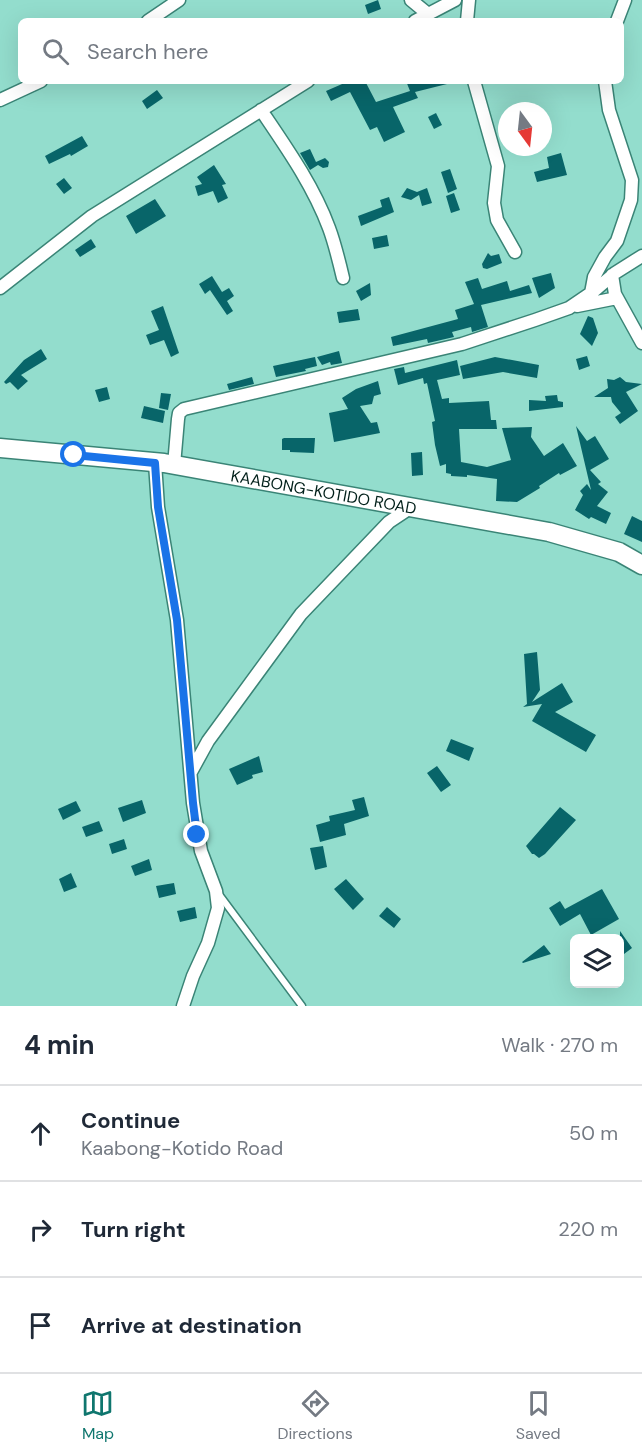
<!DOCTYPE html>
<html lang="en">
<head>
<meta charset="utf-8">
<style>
	body { margin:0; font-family:"DM Sans",sans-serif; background:#f6f6f7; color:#1f2937 }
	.controls { position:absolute; right:18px; bottom:18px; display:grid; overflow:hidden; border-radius:9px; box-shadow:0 6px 24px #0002 }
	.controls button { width:54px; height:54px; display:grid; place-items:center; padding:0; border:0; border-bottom:2px solid #e0e1e3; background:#fff; color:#1f2937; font:30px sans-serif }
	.compass { position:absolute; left:498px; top:102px; width:54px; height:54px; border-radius:50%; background:#fff; box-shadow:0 6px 24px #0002; rotate:165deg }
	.stop { position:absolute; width:18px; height:18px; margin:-14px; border:4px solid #1a73e8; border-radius:50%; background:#fff }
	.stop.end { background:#1a73e8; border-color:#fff; box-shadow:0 2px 6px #0008 }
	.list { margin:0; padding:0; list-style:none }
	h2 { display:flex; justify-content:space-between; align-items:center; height:78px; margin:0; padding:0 24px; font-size:26px }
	h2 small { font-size:20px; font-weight:400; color:#747a83 }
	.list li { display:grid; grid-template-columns:39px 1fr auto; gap:18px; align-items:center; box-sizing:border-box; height:96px; padding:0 24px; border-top:2px solid #e0e1e3 }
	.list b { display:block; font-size:22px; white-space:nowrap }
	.list p { margin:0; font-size:20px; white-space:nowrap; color:#747a83 }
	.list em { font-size:20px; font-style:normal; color:#747a83 }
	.icon { flex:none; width:33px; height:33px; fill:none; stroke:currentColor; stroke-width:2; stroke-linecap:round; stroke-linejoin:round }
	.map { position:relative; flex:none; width:642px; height:1006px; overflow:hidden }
	.search { position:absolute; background:#fff; box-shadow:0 6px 24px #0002; left:18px; right:18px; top:18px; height:66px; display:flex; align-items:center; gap:15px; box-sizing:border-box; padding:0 21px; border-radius:9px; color:#747a83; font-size:22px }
	.sheet { height:366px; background:#fff }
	nav { display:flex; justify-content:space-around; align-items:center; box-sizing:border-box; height:84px; border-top:2px solid #e0e1e3; background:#fff; font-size:16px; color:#747a83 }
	nav a { display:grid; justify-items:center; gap:3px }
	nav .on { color:#0f766e }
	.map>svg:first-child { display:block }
	.building { fill:#086569 }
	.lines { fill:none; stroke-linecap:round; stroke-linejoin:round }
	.service-casing { stroke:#3a8476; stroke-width:9 }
	.minor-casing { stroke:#3a8476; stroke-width:15 }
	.secondary-casing { stroke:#3a8476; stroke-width:21 }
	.service { stroke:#fff; stroke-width:6 }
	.minor { stroke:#fff; stroke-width:12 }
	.secondary { stroke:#fff; stroke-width:18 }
	.route { stroke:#1a73e8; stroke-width:8 }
	.labels { text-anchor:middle; stroke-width:6; stroke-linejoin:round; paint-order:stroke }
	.street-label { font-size:16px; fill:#001f19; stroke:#d2f5ed }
</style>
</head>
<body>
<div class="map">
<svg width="642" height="1006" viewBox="0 0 642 1006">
	<rect width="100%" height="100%" fill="#93ddcd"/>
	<path class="building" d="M378,0L381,9L368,14L365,5Z
		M349,81H365L376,102L410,91L406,81H446L447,84L415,92L418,98L393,107L405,132L384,142L377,127L370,130L350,92L331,101L326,91Z
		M157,90L163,98L147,109L142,101Z
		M436,113L442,125L434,129L428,117Z
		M82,136L88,146L71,156L70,154L49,164L45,156Z
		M310,149L316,162L325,158L329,162L328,167L323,168L318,165L310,170L300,153Z
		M561,153L567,175L537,182L534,172L549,168L547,157Z
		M214,165L226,184L222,185L228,198L218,203L213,191L198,196L195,186L202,184L197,177Z
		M450,169L457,189L448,193L441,172Z
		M64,178L72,188L64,194L56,184Z
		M407,188L417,192L427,188L432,203L422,206L419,195L411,200L401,197Z
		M454,193L460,210L451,213L446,196Z
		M389,197L394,212L361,226L358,216L382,207L380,200Z
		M155,199L166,216L136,234L126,216Z
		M387,235L389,246L374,249L372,238Z
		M91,239L96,247L80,257L75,250Z
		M488,253L491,256L499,254L502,263L487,269L483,268L482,264Z
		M551,273L555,288L539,298L532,278Z
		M212,276L222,292L229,288L234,296L227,301L233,311L227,315L210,290L205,294L199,284Z
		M478,278L482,289L507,281L510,291L529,285L532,293L481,305L488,327L472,332L471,327L452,332L454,337L428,343L427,339L393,346L391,337L458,319L455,310L474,304L465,282Z
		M370,283L371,295L361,301L356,291Z
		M163,306L179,353L171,357L164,340L150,345L146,335L159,330L151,311Z
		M358,309L360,320L339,323L337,312Z
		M588,316L593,318L598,333L592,346L580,334Z
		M41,349L47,359L21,375L28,381L18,390L10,382L6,384L4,382L24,360Z
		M339,351L342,363L331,365L330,362L322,365L317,357Z
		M587,356L590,366L579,370L576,359Z
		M315,357L317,366L305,369L306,371L276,377L273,366Z
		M495,357L539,365L537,378L503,372L463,379L460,366Z
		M457,360L460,375L437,380L442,399L449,398V403L489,401L491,420H496L497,429H459L461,462L487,467L511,460L502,428L532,427L531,437L544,456L563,443L577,466L560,475L559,473L539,486L540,488L517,502L496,501L497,479L467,475V477L451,476V474L446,473V464L440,466L435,445L432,422L435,421L427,383L424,384L423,378L398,385L394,369L404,367L405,373Z
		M252,377L254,384L229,390L227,384Z
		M620,377L626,382L642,384L626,392L638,411L620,424L615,417L621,413L612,402L611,397H594L608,388L607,379L614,380Z
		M378,381L381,394L374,396L372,404L360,406L371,423L377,422L380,433L334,442L329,413L348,409L342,398L356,389Z
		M107,387L110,399L99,402L95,390Z
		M161,393L171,394L168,410L159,408Z
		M557,395L558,401L563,402V407L529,411V400L546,401L545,396Z
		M144,406L165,411L163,423L141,418Z
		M576,426L587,441L595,436L609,459L590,470L601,482L598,484L608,492L597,506L611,513L606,524L591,517L589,519L575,510L583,495L580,491L587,484L591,490Z
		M284,438H315L314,453L290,452V450H282V439Z
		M422,452L423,475L412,476L411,453Z
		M632,516L642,521V542L624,534Z
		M537,652L540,690L532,702L562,683L573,702L555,712L596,735L586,752L532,721L542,704L523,707L527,704L524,654Z
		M451,739L474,748L469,761L446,751Z
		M259,756L263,772L252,775L253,778L237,785L229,769Z
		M437,766L451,785L441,792L427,773Z
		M364,797L369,816L344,824L346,835L320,842L316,825L330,821L329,816L355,810L352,800Z
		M142,800L146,813L123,822L118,808Z
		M76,801L81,811L63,820L58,809Z
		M560,807L576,820L545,854L539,858L534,854H532L526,846Z
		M99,821L103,831L86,837L82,827Z
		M124,839L127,849L112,854L109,844Z
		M323,846L327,867L315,870L310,848Z
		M149,859L152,870L135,876L131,866Z
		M71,873L77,887L64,892L59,879Z
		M346,879L364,899L353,910L334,889Z
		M174,883L176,894L159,898L156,886Z
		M602,889L619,919L591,935L580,914L560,926L549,908L560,901L565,909Z
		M195,907L197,918L180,922L177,911Z
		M387,907L401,919L394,928L379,916Z
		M620,931L632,948L620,957Z
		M544,945L551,954L523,963L522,962Z"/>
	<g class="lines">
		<g class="service-casing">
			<path id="service" d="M218,893L302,1006"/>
		</g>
		<g class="minor-casing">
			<path id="minor" d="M411,0L428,14
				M148,21L179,0
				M415,21L455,0
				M467,21L469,0
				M617,21L625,0
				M474,81L498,166L494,203L497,220L515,252
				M0,100L41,81
				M261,110C286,147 313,185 329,228C335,244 339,261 343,278
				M612,275L615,294L642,343
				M0,288L92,216L308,81
				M591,293L594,277L605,257L617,241L631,200L632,180L609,110L605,81
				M577,306L617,298
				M155,463L158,507L177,620L193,803L201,851L216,891L218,908L208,943L193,976L183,1006
				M174,465L178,419L179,413L184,409L462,344L535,320L569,308L594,291L615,273L642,256
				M191,772L208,741L301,614L389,522L410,508"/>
		</g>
		<g class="secondary-casing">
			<g id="secondary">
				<path id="s1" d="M0,448L164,463L549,532L619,552L642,565"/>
			</g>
		</g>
		<use href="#service" class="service"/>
		<use href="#minor" class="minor"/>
		<use href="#secondary" class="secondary"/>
	</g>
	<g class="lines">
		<path class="route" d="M74,455L155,463L158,507L177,620L193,803L197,835"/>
	</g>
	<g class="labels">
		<g class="street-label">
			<text dy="6" stroke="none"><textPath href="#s1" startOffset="327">KAABONG-KOTIDO ROAD</textPath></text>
		</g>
	</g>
</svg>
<div class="controls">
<button><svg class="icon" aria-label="layers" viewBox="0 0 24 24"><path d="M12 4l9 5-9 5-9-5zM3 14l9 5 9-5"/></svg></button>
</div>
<svg class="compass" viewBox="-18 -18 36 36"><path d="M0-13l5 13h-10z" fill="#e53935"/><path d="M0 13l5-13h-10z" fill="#747a83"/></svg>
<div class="stop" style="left:74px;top:455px"></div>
<div class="stop end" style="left:197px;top:835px"></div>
<div class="search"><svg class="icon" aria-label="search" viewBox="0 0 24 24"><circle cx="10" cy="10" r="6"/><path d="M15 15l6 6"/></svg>Search here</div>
</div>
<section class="sheet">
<h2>4 min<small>Walk · 270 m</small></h2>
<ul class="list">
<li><svg class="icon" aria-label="ahead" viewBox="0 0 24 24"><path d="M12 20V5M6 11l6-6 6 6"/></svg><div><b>Continue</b><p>Kaabong-Kotido Road</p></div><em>50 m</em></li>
<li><svg class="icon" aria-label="right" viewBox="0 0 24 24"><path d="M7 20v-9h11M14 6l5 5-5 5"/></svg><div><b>Turn right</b></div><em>220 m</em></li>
<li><svg class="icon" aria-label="arrive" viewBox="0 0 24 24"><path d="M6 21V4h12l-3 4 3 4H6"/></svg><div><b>Arrive at destination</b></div></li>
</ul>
</section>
<nav>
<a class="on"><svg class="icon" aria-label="map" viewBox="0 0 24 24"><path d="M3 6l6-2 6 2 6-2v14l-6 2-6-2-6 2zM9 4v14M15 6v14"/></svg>Map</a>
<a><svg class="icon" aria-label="directions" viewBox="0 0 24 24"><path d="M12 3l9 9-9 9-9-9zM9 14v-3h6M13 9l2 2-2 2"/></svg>Directions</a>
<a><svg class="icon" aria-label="saved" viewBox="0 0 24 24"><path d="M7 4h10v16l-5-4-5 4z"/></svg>Saved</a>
</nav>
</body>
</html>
